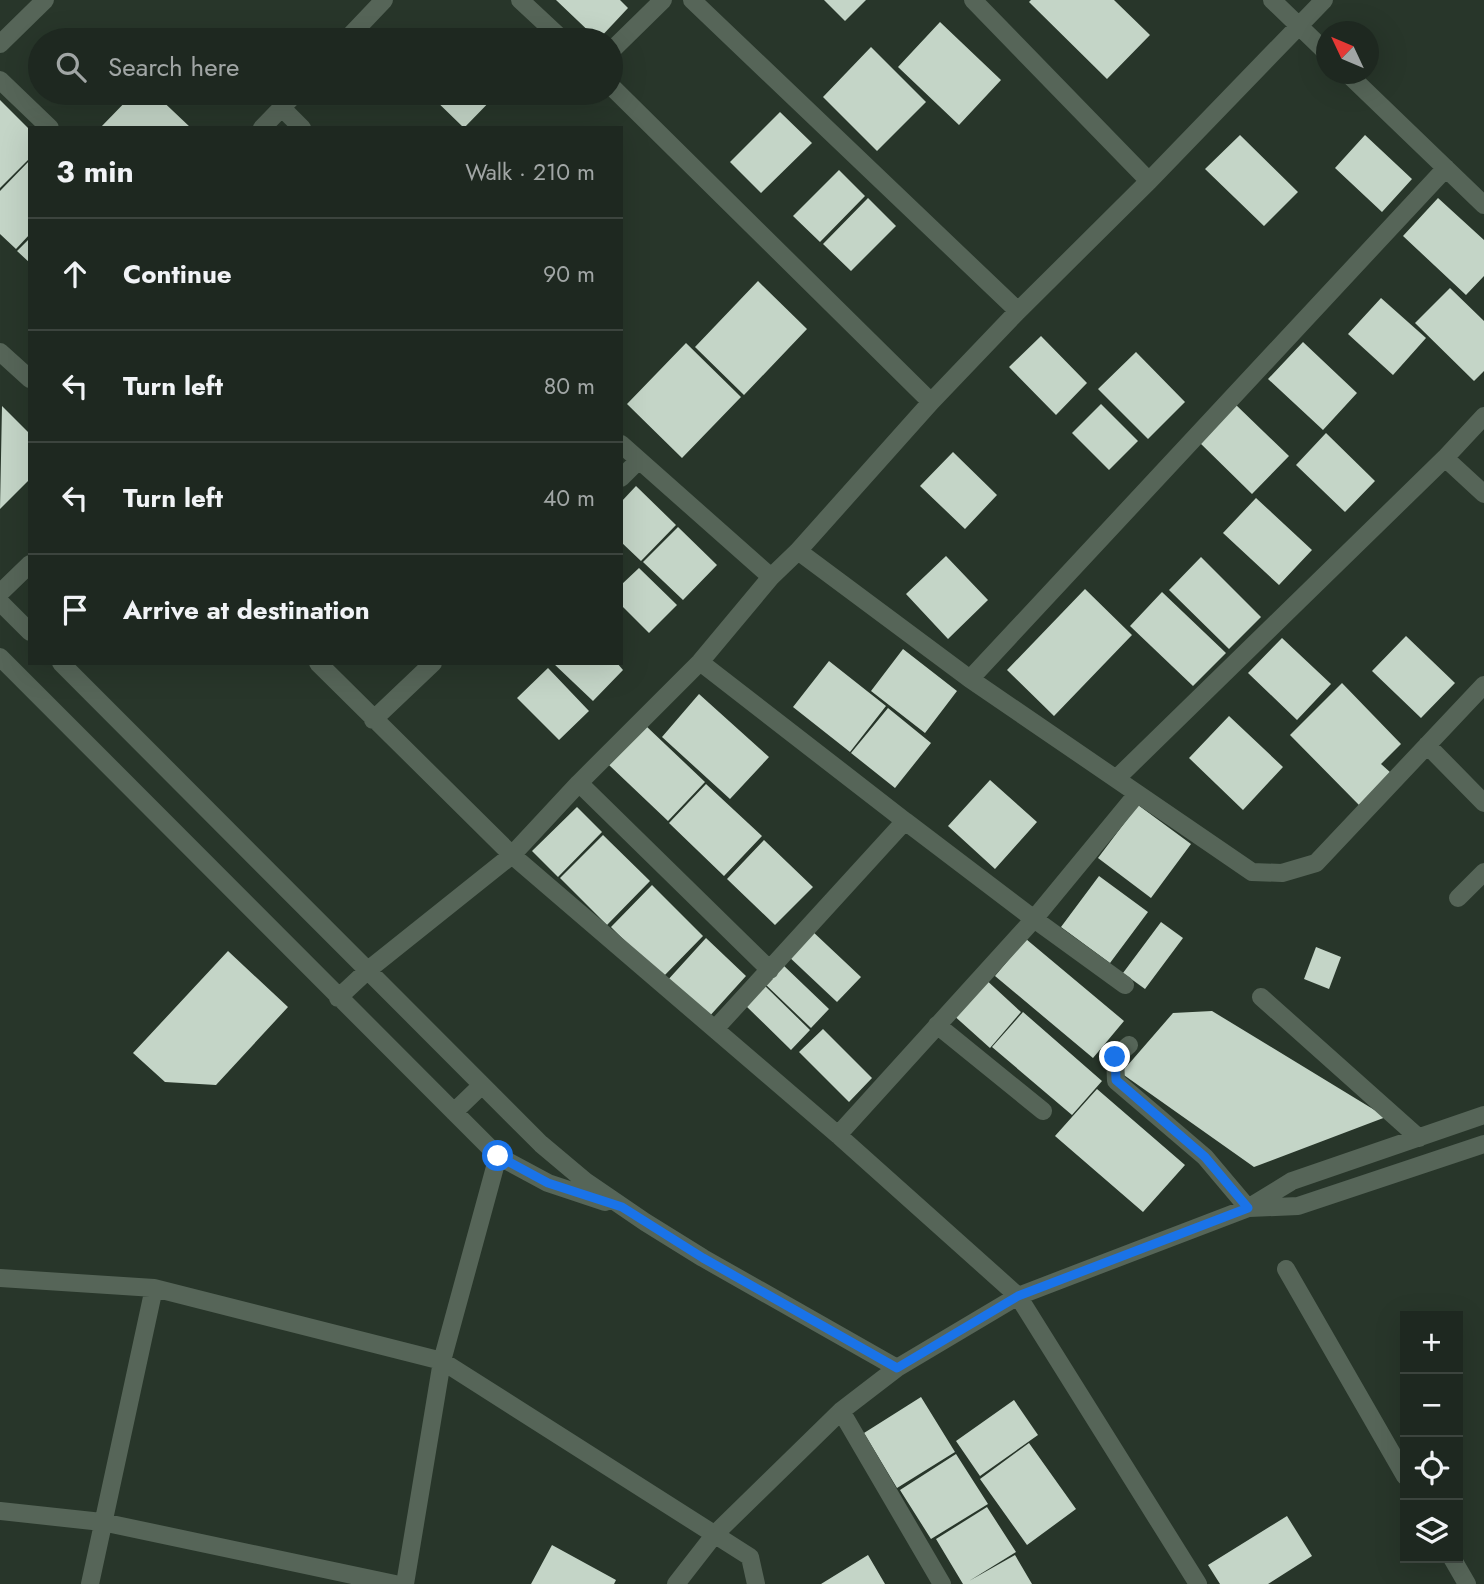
<!DOCTYPE html>
<html lang="en">
<head>
<meta charset="utf-8">
<style>
	body { margin:0; font-family:Jost,sans-serif; background:#263029; color:#f1f3f6 }
	.controls { position:absolute; right:21px; bottom:21px; display:grid; overflow:hidden; border-radius:0px; box-shadow:0 7px 28px #0002 }
	.controls button { width:63px; height:63px; display:grid; place-items:center; padding:0; border:0; border-bottom:2px solid #3c443e; background:#1e2820; color:#f1f3f6; font:35px sans-serif }
	.compass { position:absolute; left:1316px; top:21px; width:63px; height:63px; border-radius:50%; background:#1e2820; box-shadow:0 7px 28px #0002; rotate:314deg }
	.stop { position:absolute; width:21px; height:21px; margin:-16px; border:5px solid #1a73e8; border-radius:50%; background:#fff }
	.stop.end { background:#1a73e8; border-color:#fff; box-shadow:0 2px 7px #0008 }
	.list { margin:0; padding:0; list-style:none }
	h2 { display:flex; justify-content:space-between; align-items:center; height:91px; margin:0; padding:0 28px; font-size:30px }
	h2 small { font-size:23px; font-weight:400; color:#a1a6a5 }
	.list li { display:grid; grid-template-columns:46px 1fr auto; gap:21px; align-items:center; box-sizing:border-box; height:112px; padding:0 28px; border-top:2px solid #3c443e }
	.list b { display:block; font-size:26px; white-space:nowrap }
	.list em { font-size:23px; font-style:normal; color:#a1a6a5 }
	.icon { flex:none; width:38px; height:38px; fill:none; stroke:currentColor; stroke-width:2; stroke-linecap:round; stroke-linejoin:round }
	.map { position:relative; flex:none; width:1484px; height:1584px; overflow:hidden }
	.search { position:absolute; background:#1e2820; box-shadow:0 7px 28px #0002; left:28px; top:28px; width:595px; height:77px; display:flex; align-items:center; gap:18px; box-sizing:border-box; padding:0 24px; border-radius:38px; color:#a1a6a5; font-size:26px }
	.panel { position:absolute; background:#1e2820; box-shadow:0 7px 28px #0002; left:28px; top:126px; width:595px; height:539px; border-radius:0px }
	.map>svg:first-child { display:block }
	.building { fill:#c4d5c7 }
	.lines { fill:none; stroke-linecap:round; stroke-linejoin:round }
	.minor { stroke:#566558; stroke-width:18 }
	.route { stroke:#1a73e8; stroke-width:9 }
</style>
</head>
<body>
<div class="map">
<svg width="1484" height="1584" viewBox="0 0 1484 1584">
	<rect width="100%" height="100%" fill="#28362a"/>
	<path class="building" d="M556,0H620L628,8L598,40Z
		M824,0H866L845,21Z
		M1031,0H1114L1150,35L1107,79L1029,2Z
		M940,22L1001,80L959,125L898,67Z
		M871,47L926,102L877,151L823,97Z
		M134,93H154L191,128H100Z
		M428,93H498L464,128Z
		M0,100L30,130V158L0,188Z
		M780,112L812,143L761,193L730,162Z
		M1240,135L1298,192L1264,226L1205,169Z
		M1365,135L1412,179L1382,212L1335,168Z
		M30,160V234L16,249L0,234V191Z
		M839,170L865,196L820,242L793,216Z
		M868,198L896,226L851,271L823,244Z
		M1438,198L1484,240V276L1466,295L1403,236Z
		M30,238V263L17,251Z
		M758,281L807,329L744,395L695,347Z
		M1450,288L1484,321V371L1474,381L1415,323Z
		M1381,298L1426,338L1393,375L1348,334Z
		M1041,336L1087,383L1056,415L1009,367Z
		M1303,342L1357,393L1323,430L1268,379Z
		M686,343L741,397L682,458L627,404Z
		M1136,352L1185,402L1148,439L1098,389Z
		M1101,404L1138,441L1109,470L1072,433Z
		M1235,404L1289,456L1252,494L1198,441Z
		M2,406L30,434V479L0,509Z
		M1326,433L1375,481L1345,512L1296,465Z
		M953,452L997,495L965,529L920,486Z
		M636,486L676,525L641,561L621,542V502Z
		M1256,498L1312,550L1279,585L1223,533Z
		M678,527L717,565L683,600L643,562Z
		M946,556L988,600L948,639L906,594Z
		M1201,557L1261,617L1229,649L1169,590Z
		M639,568L677,605L649,633L621,605V585Z
		M1085,589L1132,635L1054,716L1007,670Z
		M1162,592L1226,653L1193,686L1130,626Z
		M1406,636L1455,683L1421,718L1372,671Z
		M1282,638L1331,684L1297,720L1248,673Z
		M903,649L957,691L925,733L871,691Z
		M829,661L886,706L850,752L793,707Z
		M553,663H617L623,670L593,701Z
		M548,668L589,711L559,740L517,698Z
		M1342,683L1401,744L1381,764L1391,773L1359,805L1290,735Z
		M699,694L769,757L730,799L662,737Z
		M888,708L931,743L895,788L851,753Z
		M1229,716L1283,767L1243,810L1189,758Z
		M646,726L705,782L668,821L609,765Z
		M990,780L1037,822L995,869L948,826Z
		M706,784L762,836L724,876L669,823Z
		M1138,805L1191,844L1151,898L1098,858Z
		M577,807L602,832L558,877L532,851Z
		M603,835L650,881L607,925L560,878Z
		M764,840L813,887L775,925L727,879Z
		M1099,876L1148,912L1110,963L1061,927Z
		M652,885L703,936L662,978L611,927Z
		M1161,922L1183,938L1145,989L1123,973Z
		M811,930L861,977L837,1002L786,954Z
		M706,938L746,976L707,1019L666,982Z
		M1026,939L1124,1021L1093,1058L995,976Z
		M1316,947L1341,957L1329,989L1304,979Z
		M228,951L288,1007L216,1085L165,1082L133,1053Z
		M782,964L829,1009L811,1028L764,983Z
		M983,977L1021,1012L990,1048L951,1013Z
		M763,984L810,1030L791,1050L744,1004Z
		M1212,1011L1386,1117L1254,1167L1121,1073L1173,1013Z
		M1023,1012L1102,1081L1072,1115L992,1047Z
		M823,1029L872,1078L849,1102L799,1052Z
		M1097,1089L1185,1165L1143,1212L1055,1136Z
		M921,1397L955,1452L897,1488L864,1433Z
		M1014,1400L1038,1435L980,1476L956,1441Z
		M1029,1443L1076,1509L1027,1545L980,1479Z
		M956,1454L988,1504L931,1539L900,1490Z
		M987,1507L1016,1552L969,1581L1015,1555L1032,1584H963L936,1539Z
		M1287,1516L1312,1556L1268,1584H1220L1208,1565Z
		M552,1545L616,1580L614,1584H531Z
		M868,1555L885,1584H821Z"/>
	<g class="lines">
		<path class="minor" d="M520,0L563,40
			M692,0L1018,311
			M973,0L1149,181
			M1272,0L1326,52
			M346,40L384,0
			M0,44L45,0
			M611,51L663,0
			M1348,74L1484,205
			M0,80L50,128
			M611,86L931,402
			M282,108L302,128
			M262,128L296,93
			M0,352L30,379
			M621,444L771,577
			M1445,458L1484,494
			M621,478L638,461
			M798,551L970,679L1446,168
			M0,593L30,564
			M0,602L30,632
			M0,657L498,1156L548,1183L605,1202
			M700,662L905,821L715,1029
			M61,663L541,1144L585,1181L645,1222L703,1258L897,1368L1018,1296L1198,1584
			M318,663L512,855L838,1135L1018,1296L1248,1208L1292,1181L1484,1115
			M970,679L1252,872L1282,873L1316,863L1484,685
			M373,720L433,663
			M1427,745L1484,803
			M1117,778L1445,458L1484,416
			M579,783L770,970
			M1458,898L1484,872
			M1125,985L1034,919L1137,794
			M1261,997L1419,1138
			M338,998L368,970L512,855L579,783L700,662L771,577L798,551L931,402L1018,311L1149,181L1324,0
			M937,1025L1043,1111
			M1129,1045L1115,1057L1116,1081L1205,1157L1248,1208
			M454,1112L482,1085
			M838,1135L1034,919L905,821
			M1249,1208L1298,1206L1484,1144
			M1286,1269L1405,1476
			M0,1278L154,1288L442,1361L750,1557L756,1584
			M841,1411L942,1584
			M0,1511L102,1522L395,1584
			M1452,1558L1467,1584
			M90,1584L154,1288
			M405,1584L442,1361L498,1156
			M676,1584L715,1534L841,1411L897,1368"/>
	</g>
	<g class="lines">
		<path class="route" d="M498,1156L548,1183L622,1207L703,1258L897,1368L1018,1296L1248,1208L1205,1157L1116,1080L1115,1057"/>
	</g>
</svg>
<div class="controls">
<button>+</button>
<button>−</button>
<button><svg class="icon" aria-label="locate" viewBox="0 0 24 24"><circle cx="12" cy="12" r="6"/><path d="M12 2v4M12 18v4M2 12h4M18 12h4"/></svg></button>
<button><svg class="icon" aria-label="layers" viewBox="0 0 24 24"><path d="M12 4l9 5-9 5-9-5zM3 14l9 5 9-5"/></svg></button>
</div>
<svg class="compass" viewBox="-18 -18 36 36"><path d="M0-13l5 13h-10z" fill="#e53935"/><path d="M0 13l5-13h-10z" fill="#a1a6a5"/></svg>
<div class="stop" style="left:498px;top:1156px"></div>
<div class="stop end" style="left:1115px;top:1057px"></div>
<div class="search"><svg class="icon" aria-label="search" viewBox="0 0 24 24"><circle cx="10" cy="10" r="6"/><path d="M15 15l6 6"/></svg>Search here</div>
<section class="panel">
<h2>3 min<small>Walk · 210 m</small></h2>
<ul class="list">
<li><svg class="icon" aria-label="ahead" viewBox="0 0 24 24"><path d="M12 20V5M6 11l6-6 6 6"/></svg><div><b>Continue</b></div><em>90 m</em></li>
<li><svg class="icon" aria-label="left" viewBox="0 0 24 24"><path d="M17 20v-9H6M10 6l-5 5 5 5"/></svg><div><b>Turn left</b></div><em>80 m</em></li>
<li><svg class="icon" aria-label="left" viewBox="0 0 24 24"><path d="M17 20v-9H6M10 6l-5 5 5 5"/></svg><div><b>Turn left</b></div><em>40 m</em></li>
<li><svg class="icon" aria-label="arrive" viewBox="0 0 24 24"><path d="M6 21V4h12l-3 4 3 4H6"/></svg><div><b>Arrive at destination</b></div></li>
</ul>
</section>
</div>
</body>
</html>
